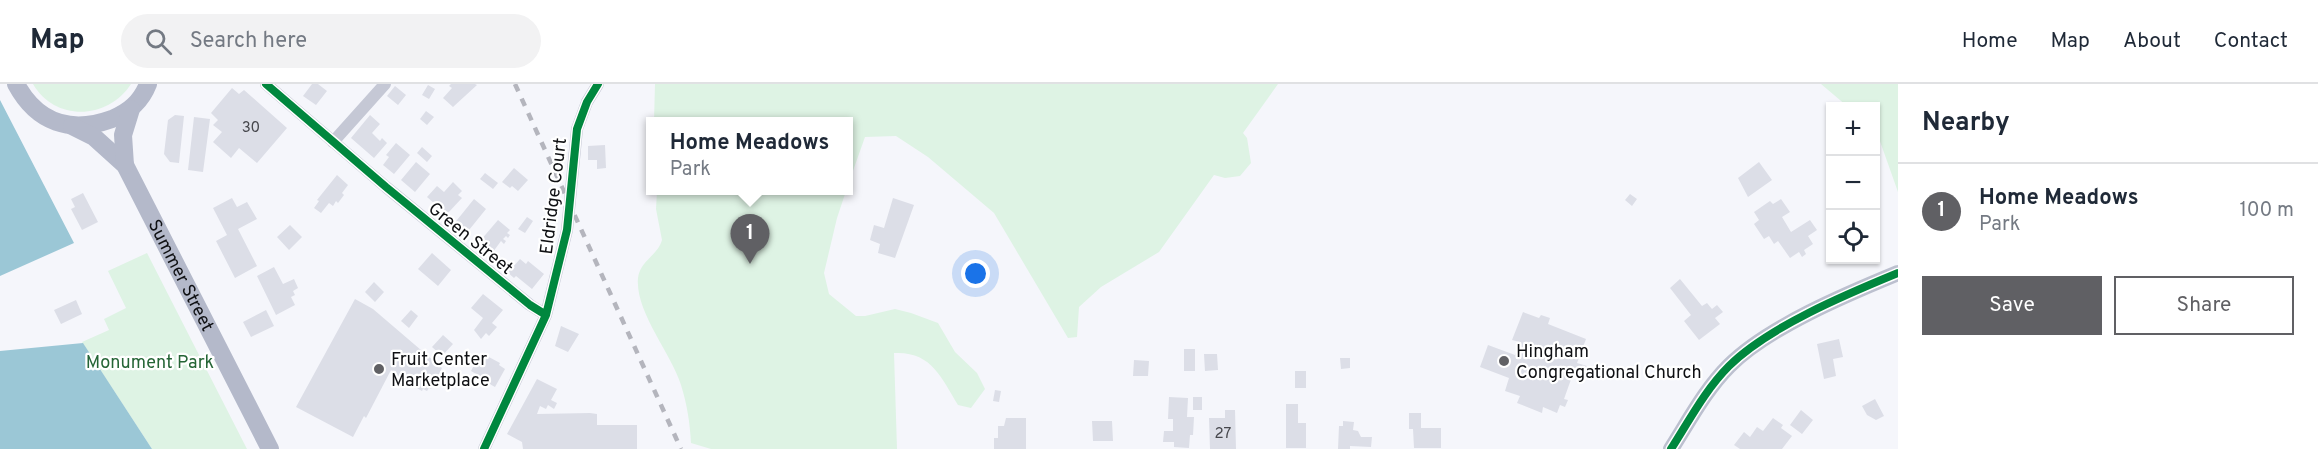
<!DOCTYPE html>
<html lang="en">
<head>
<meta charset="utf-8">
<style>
	body { margin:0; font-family:Overpass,sans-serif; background:#f2f2f3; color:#1f2937 }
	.controls { position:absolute; right:18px; top:18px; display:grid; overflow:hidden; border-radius:0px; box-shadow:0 2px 4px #0004 }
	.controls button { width:54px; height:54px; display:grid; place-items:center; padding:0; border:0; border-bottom:2px solid #e0e1e3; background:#fff; color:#1f2937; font:30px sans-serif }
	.you { position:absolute; left:976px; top:190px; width:21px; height:21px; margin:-15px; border:4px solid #fff; border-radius:50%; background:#1a73e8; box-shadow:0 0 0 9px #1a73e833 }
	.badge { display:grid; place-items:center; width:39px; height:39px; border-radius:50%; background:#606064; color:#fff; font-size:20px; font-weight:700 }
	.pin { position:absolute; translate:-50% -50px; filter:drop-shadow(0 2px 3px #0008) }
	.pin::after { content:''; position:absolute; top:32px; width:21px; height:18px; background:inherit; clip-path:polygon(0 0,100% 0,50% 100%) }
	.popup { position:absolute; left:646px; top:33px; width:207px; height:78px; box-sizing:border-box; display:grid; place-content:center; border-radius:0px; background:#fff; filter:drop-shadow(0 2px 4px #0005); font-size:20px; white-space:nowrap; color:#747a83 }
	.popup b { font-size:22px; color:#1f2937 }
	.popup::after { content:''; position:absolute; left:50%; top:100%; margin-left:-12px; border:12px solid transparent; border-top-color:#fff }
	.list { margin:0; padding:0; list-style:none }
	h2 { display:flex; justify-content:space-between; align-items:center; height:78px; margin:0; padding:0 24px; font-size:26px }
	h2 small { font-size:20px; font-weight:400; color:#747a83 }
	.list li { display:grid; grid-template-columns:39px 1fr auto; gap:18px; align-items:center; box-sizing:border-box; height:96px; padding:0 24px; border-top:2px solid #e0e1e3 }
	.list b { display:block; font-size:22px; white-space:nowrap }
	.list p { margin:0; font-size:20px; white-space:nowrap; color:#747a83 }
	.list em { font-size:20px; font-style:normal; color:#747a83 }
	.actions { display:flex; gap:12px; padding:18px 24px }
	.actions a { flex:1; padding:14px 0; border:2px solid #606064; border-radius:0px; text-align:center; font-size:21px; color:#606064 }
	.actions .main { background:#606064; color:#fff }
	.icon { flex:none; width:33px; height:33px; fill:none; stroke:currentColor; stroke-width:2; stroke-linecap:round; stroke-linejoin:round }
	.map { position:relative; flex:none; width:1898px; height:365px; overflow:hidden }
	header { display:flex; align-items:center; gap:36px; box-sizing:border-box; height:84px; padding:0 30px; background:#fff; border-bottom:2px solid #e0e1e3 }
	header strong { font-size:28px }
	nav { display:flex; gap:33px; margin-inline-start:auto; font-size:21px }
	.search { width:420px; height:54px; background:#f2f2f3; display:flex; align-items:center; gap:15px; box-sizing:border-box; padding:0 21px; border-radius:33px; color:#747a83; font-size:22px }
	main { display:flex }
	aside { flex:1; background:#fff }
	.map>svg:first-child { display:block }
	.green { fill:#def3e4 }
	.water { fill:#9bc7d6 }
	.building { fill:#dcdee7 }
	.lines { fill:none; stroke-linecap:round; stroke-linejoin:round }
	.minor { stroke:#c5c8d5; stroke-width:12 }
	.secondary { stroke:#bcc0cf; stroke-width:16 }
	.primary { stroke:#b4b9ca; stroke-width:18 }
	.rail { stroke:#b4b5bd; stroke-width:4.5; stroke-dasharray:8 8; stroke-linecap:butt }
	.cycleway-casing { stroke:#fff; stroke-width:11 }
	.cycleway { stroke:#00873e; stroke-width:8 }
	.poi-dot { fill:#606064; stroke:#fff; stroke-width:2 }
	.labels { text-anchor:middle; stroke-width:4.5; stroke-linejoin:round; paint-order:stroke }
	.number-label { font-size:15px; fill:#46474c }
	.street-label { font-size:18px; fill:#0f1013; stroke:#fff }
	.poi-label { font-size:18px; fill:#0f1013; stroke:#fff; text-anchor:start }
	.park-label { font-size:18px; fill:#256536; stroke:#fff }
</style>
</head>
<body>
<header>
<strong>Map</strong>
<div class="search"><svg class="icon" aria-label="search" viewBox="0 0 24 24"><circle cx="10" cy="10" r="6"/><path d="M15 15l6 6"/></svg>Search here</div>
<nav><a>Home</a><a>Map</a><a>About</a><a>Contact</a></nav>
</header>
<main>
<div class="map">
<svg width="1898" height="365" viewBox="0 0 1898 365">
	<rect width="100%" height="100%" fill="#f5f6fb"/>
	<path class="green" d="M33,0H131C108,36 55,38 33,0Z
		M655,0H1278L1243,49L1247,54L1251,79L1240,92L1225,94L1214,91L1159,168L1101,203L1079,223L1077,253L1068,254L994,129L928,73L896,52L865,53L849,98V38L654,37Z
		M1821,0H1898V108L1876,46V22H1847Z
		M657,107H846L837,134L824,189L829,210L856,232H865L895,225L911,229L938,239L955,268L977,289L985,305L971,324L958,321C941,293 931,267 894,269L897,365H711L691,359C690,339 687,320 681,301C671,269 635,228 638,194C640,177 658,171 662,156L656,125Z
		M147,169L247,365H152L82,258L109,246L104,235L126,224L108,187Z"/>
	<path class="water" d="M0,16L74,159L0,192Z
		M83,259L152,365H0V267Z"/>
	<path class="building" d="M312,0H318L327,7L316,21L303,12Z
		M451,0H475L477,1L453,23L443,14L452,4L449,2Z
		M428,1L435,5L429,15L422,11Z
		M395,2L406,11L398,21L387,12Z
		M232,4L239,10L244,6L287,44L257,79L239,64L231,74L213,58L222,48L213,41L218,36L211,29Z
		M426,27L434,33L427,41L420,35Z
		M175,31L184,32L179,79L170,78L164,70L168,36Z
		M370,31L380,40L372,49L380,57L382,54L387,59L374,74L351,54Z
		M194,33L210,35L203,88L188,86Z
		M396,59L410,71L394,90L383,81L389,73L386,71Z
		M605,61L606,84L597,85V76H588V62Z
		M422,63L432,72L427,78L417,69Z
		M416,78L430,90L415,108L401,96Z
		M1759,78L1772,96L1748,113L1738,94Z
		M514,84L528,96L518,107L512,102L510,104L502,98Z
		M485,89L498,99L493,105L480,95Z
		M337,91L348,101L342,109L344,111L338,119L336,117L333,122L329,119L321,129L314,124L319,117L317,116Z
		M453,98L462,107L458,111L462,114L447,130L438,123L436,126L432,122L435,120L427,113L437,102L444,108Z
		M83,109L98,138L82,146L71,125L75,123L71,115Z
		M1630,110L1637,115L1632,122L1625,116Z
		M232,114L237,123L247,118L257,135L238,145L257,182L235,194L216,157L227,151L213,124Z
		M893,114L914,121L895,174L878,169L880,160L870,156L874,141L884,144Z
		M474,115L486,125L465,151L453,141Z
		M1781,115L1790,128L1782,133L1791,148L1810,136L1817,146L1808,152L1813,160L1804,166L1806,170L1802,173L1799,168L1790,174L1778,157L1774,160L1769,152L1764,155L1754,140L1759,136L1754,128L1770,117L1773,120Z
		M527,133L533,137L525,149L518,145Z
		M498,136L510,146L507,149L510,151L508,154L506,152L503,155L506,157L504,160L501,157L493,168L480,157Z
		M290,141L302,153L289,166L277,153Z
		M432,169L451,186L438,202L418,185Z
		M520,175L526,180L528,177L544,190L532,205L516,192L514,194L506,187L511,181L513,183Z
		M274,183L283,200L294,195L298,204L293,207L295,211L291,213L295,221L276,231L257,192Z
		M1680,195L1702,222L1707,219L1712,225L1717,221L1723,228L1715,234L1720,240L1699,256L1684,237L1691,231L1670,204Z
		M374,198L384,208L375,218L365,208Z
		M483,210L503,226L492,239L497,243L489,252L486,249L481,255L474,246L483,234L471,224Z
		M355,215L373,225L442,284L431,305L429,304L427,307L423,305L422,307L394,291L396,289L391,286L366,334L364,332L353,353L296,323Z
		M76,216L82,230L61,240L54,226Z
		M266,226L274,242L251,253L243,238Z
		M411,226L418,232L409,244L401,237Z
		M1523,228L1539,234L1541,231L1550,234L1548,240L1586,255L1577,279L1587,282L1584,290L1574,287L1564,315L1568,316L1565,323L1560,321L1557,329L1543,323L1542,329L1517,319L1520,312L1505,307L1509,294L1480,283L1488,261L1515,271L1520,258L1512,256Z
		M561,242L579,250L568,268L555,262Z
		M443,251L453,260L442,272L432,263Z
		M1839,255L1843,273L1833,275L1836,292L1824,295L1817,260Z
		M1184,265H1195V287H1184Z
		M1204,270H1217L1218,286L1205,287Z
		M487,272L500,279L499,281L505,285L495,303L477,293L478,291L471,287L477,275L484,279Z
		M1340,274H1350V284L1341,285Z
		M1134,276L1149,277L1148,292H1133Z
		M1295,287H1306V304H1295Z
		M537,295L557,305L551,316L557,319L554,325L548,321L546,325L540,322L537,330L590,329L597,330V341H637V365H523L522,358L507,350Z
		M995,306L1001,307L999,318L993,317Z
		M1169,313L1188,314L1187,333H1194L1193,351H1190L1189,364L1174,363V358H1163L1164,347H1173V335H1168Z
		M1193,313H1202V326H1193Z
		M1875,315L1884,332L1876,336L1867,331L1862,322Z
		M1286,320H1298V339H1306V364H1286Z
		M1225,326H1235L1236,365H1210L1209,334H1225Z
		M1801,326L1813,336L1802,350L1790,341Z
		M1409,329H1421V344H1441V364H1414L1413,345H1409Z
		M1006,334H1026V365H994V354H998V342H1004Z
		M1773,334L1783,341L1781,344L1792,352L1782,365H1740L1734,361L1744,348L1750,353L1757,343L1763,347Z
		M1092,337H1112L1113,357H1093Z
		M1343,337L1354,338L1353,346L1358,347L1361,353H1372L1371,363L1350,362V365H1338L1339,342H1343Z"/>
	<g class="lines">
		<path class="minor" d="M266,0L386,103L530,221L546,231
			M333,58L385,0
			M484,365L546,231L567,146L577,45L587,18L598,0"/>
		<path class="secondary" d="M1671,365C1689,337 1705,306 1729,282C1768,243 1847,210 1898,189"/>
		<g class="primary">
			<path d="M16,0C37,39 70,50 112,35C129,28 141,18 148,0"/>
			<path id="s1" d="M72,42L94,53L125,81L270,365"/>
			<path d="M125,81L123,51L131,25"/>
		</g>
		<path class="rail" d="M515,0L681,365"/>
		<g class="cycleway-casing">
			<path id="cycleway" d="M266,0L386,103L530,221L546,231
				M484,365L546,231L567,146L577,45L587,18L598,0
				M1671,365C1689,337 1705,306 1729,282C1768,243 1847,210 1898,189"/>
		</g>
		<use href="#cycleway" class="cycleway"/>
	</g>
	<g class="poi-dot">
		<circle cx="1504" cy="277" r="6"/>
		<circle cx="379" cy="285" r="6"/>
	</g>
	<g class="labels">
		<g class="number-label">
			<text x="251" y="48">30</text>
			<text x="1223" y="354">27</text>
		</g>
		<g class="street-label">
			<text transform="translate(553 112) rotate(-83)" y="6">Eldridge Court</text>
			<text transform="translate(471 154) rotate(39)" y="6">Green Street</text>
			<text dy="6" stroke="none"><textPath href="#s1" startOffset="190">Summer Street</textPath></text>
		</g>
		<g class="poi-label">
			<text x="1516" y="273">Hingham<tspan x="1516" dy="21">Congregational Church</tspan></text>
			<text x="391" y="281">Fruit Center<tspan x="391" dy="21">Marketplace</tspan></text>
		</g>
		<g class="park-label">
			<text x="150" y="284">Monument Park</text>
		</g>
	</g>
</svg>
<div class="controls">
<button>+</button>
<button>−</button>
<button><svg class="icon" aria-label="locate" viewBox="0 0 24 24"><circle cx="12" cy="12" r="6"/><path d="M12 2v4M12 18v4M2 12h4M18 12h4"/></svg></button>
</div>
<div class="you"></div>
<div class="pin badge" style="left:750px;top:180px">1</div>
<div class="popup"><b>Home Meadows</b>Park</div>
</div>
<aside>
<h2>Nearby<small></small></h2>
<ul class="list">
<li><span class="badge">1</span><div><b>Home Meadows</b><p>Park</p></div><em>100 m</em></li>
</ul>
<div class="actions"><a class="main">Save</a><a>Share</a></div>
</aside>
</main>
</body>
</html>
